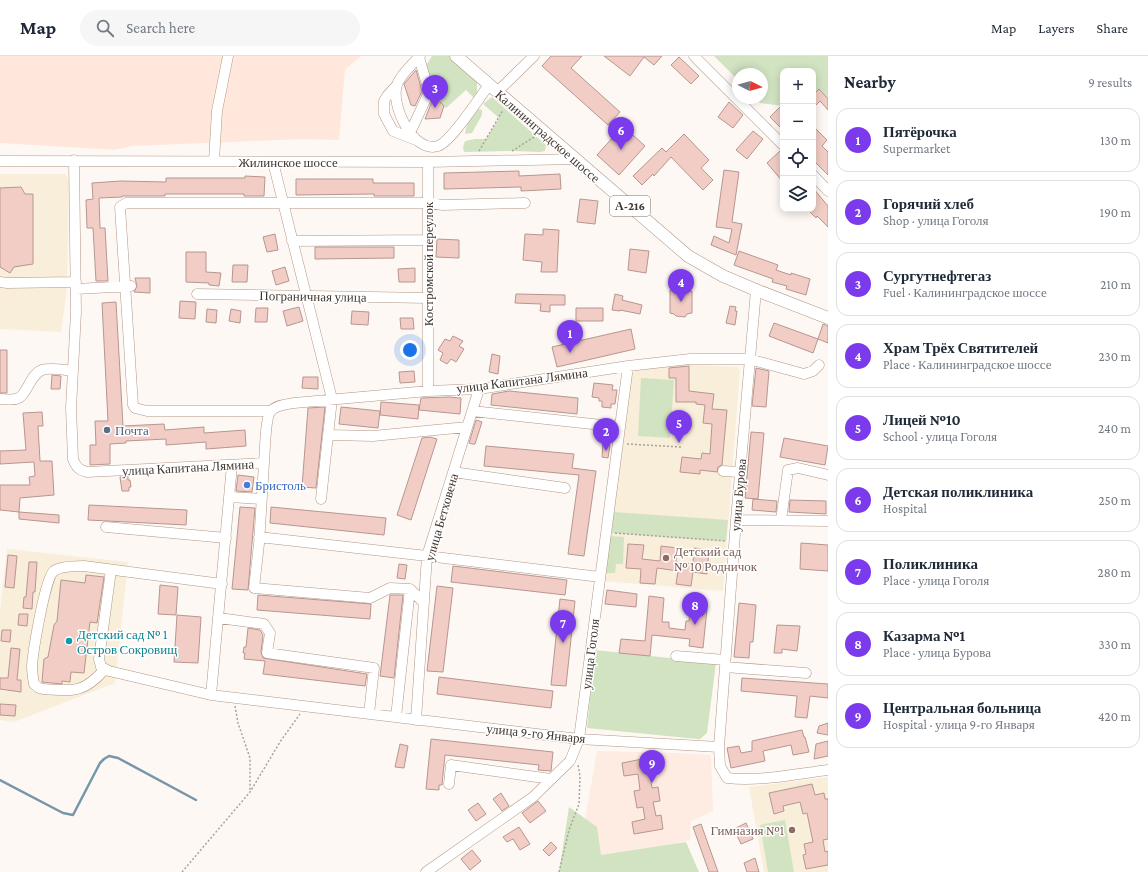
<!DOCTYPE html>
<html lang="en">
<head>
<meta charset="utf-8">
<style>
	body { margin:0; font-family:"Crimson Pro",serif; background:#f6f6f7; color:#1f2937 }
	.controls { position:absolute; right:12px; top:12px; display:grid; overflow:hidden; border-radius:8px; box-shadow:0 2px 10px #0003 }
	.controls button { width:36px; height:36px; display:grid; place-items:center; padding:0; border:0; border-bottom:1px solid #e0e1e3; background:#fff; color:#1f2937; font:20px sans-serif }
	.compass { position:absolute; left:732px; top:12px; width:36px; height:36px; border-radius:50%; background:#fff; box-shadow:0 2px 10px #0003; rotate:96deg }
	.you { position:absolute; left:410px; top:294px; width:14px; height:14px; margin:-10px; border:3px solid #fff; border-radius:50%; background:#1a73e8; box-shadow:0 0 0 6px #1a73e833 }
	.badge { display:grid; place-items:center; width:26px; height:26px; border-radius:50%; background:#7c3aed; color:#fff; font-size:13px; font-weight:700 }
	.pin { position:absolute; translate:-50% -33px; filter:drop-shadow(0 1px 2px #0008) }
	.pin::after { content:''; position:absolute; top:21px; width:14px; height:12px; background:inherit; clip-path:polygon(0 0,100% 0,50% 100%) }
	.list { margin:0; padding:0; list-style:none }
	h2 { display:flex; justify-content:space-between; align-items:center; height:52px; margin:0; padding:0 16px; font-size:17px }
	h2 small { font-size:13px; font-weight:400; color:#747a83 }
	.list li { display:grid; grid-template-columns:26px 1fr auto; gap:12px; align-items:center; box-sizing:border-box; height:64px; margin:0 8px 8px; padding:0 8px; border:1px solid #e0e1e3; border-radius:12px }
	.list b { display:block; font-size:15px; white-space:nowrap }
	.list p { margin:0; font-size:13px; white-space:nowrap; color:#747a83 }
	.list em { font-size:13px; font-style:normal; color:#747a83 }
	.icon { flex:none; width:22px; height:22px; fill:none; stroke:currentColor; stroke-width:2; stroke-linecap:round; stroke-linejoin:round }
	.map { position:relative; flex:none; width:828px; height:816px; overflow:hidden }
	header { display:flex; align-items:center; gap:24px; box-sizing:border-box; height:56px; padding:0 20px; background:#fff; border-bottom:1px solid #e0e1e3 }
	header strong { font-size:19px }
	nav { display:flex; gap:22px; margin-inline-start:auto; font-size:14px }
	.search { width:280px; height:36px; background:#f6f6f7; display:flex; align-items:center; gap:10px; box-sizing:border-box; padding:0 14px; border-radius:22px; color:#747a83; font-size:15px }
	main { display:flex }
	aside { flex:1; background:#fff }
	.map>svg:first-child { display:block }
	.built { fill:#ffe8db }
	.education { fill:#f8eed9 }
	.medical { fill:#feebe2 }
	.green { fill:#d2e3c2 }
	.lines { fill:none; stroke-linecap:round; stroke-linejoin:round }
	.stream { stroke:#7697aa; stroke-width:2.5 }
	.building { fill:#f1cdc6; stroke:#b7968f }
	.minor-casing { stroke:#b29685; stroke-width:11 }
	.major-casing { stroke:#b29685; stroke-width:13 }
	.path { stroke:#a9a19c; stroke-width:1.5; stroke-dasharray:2 2; stroke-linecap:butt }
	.minor { stroke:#fff; stroke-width:10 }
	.major { stroke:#fff; stroke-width:12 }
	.service-dot { fill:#5c6f8a; stroke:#fff; stroke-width:1.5 }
	.shop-dot { fill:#3f7fe0; stroke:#fff; stroke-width:1.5 }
	.education-dot { fill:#8d6e63; stroke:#fff; stroke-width:1.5 }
	.culture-dot { fill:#0f9aa8; stroke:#fff; stroke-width:1.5 }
	.labels { text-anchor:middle; stroke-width:3; stroke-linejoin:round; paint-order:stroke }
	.shield { fill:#fff; stroke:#7a726d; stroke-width:1 }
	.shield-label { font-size:12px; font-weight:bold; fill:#41362f }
	.street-label { font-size:13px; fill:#41362f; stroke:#fff }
	.service-label { font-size:13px; fill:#4e5e75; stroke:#fff; text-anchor:start }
	.shop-label { font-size:13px; fill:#366cbe; stroke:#fff; text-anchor:start }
	.education-label { font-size:13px; fill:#785e54; stroke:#fff; text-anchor:start }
	.culture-label { font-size:13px; fill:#0d838f; stroke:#fff; text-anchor:start }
</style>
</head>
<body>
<header>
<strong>Map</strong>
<div class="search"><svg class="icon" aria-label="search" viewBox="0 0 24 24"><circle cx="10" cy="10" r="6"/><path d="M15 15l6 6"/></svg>Search here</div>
<nav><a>Map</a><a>Layers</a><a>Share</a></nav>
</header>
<main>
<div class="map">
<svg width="828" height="816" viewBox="0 0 828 816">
	<rect width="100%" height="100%" fill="#fef8f4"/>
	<path class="built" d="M0,0H361L345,14L339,84L303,83L132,90L115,94L0,87Z"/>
	<path class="education" d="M0,118H65L69,125L67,233L61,276L0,273Z
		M669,308L738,311L740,314L723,535L603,525L632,318L640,311Z
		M7,493L128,506L115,627L14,666L0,664V554Z
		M828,721V816H764L749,731Z"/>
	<path class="medical" d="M597,695L678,697L711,699L713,755L691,765L690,784L593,807L579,798Z"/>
	<path class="green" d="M432,0H450L477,25V37L474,42L466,34L446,52L432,39L426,12L427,8Z
		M714,0H828V43L819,33L813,39V15H783V50L760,47L756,42H762V18H738V24Z
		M492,41L546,89L545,95L540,96L514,95L464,96L463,91L465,85L475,83H486L499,62L483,48Z
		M478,53L482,54V59L472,77L465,78L467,68Z
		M641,322L674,324L670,382L638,380Z
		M613,456L728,464L726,485L610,477Z
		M610,480L624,481L623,508H616L615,517H604Z
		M595,594L716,607L707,677L700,683H697L587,672Z
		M569,751L597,771L601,799L686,786L699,816H559Z
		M785,764L794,816H768L760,769Z"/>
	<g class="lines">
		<path class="stream" d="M0,724L63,757L73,759L100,707L104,703L109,700L118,702L196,744"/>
	</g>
	<path class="building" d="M551,0H582L571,12L620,56L608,69L542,10Z
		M604,0H662L654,9L644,1L630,20Z
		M679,1L699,20L691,28L671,9Z
		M416,14L422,35L415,50L411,49L404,28Z
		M819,33L828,43V54L820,45L813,52V39Z
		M434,40L444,50L440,62L425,63Z
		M729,46L743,59L733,72L718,61Z
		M783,48V74L770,61Z
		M623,70L645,90L619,119L597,99Z
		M813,70L827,84L822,90L828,96V119L813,104Z
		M753,75L763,83L747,103L736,94Z
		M684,78L709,104L701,112L713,124L703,134L671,101L654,120L653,118L642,129L633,120L662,92L666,96Z
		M780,95L783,98V126L767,107Z
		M724,114L739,116L732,166L742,168L736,199L711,189L714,180L729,187L732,173L716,171Z
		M519,115V120L560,118L561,133L521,135V131L444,133V117Z
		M245,120L265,121L264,140H244V138H165V140H122V141L99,142L100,172H105L108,225H96L93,172H87L86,144L93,143L92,127L121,125L166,126V122H245Z
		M296,123H373V127H414V140H374V138L296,139Z
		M21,131L25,138H33V208L14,211L10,217L0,211V132Z
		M813,132L828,150V171L817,160L816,162L807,153H813Z
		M580,143L598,145L595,168L577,166Z
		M543,173L559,174L557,216H541L542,206L523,204L525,178L543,179Z
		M275,178L278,194L267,196L263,181Z
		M437,183L459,184V202L436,201Z
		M315,191H394V202L315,203Z
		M630,193L649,195L646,217L628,214Z
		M739,195L778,209L776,214L791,219V217L810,223L806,239L786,233L787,230L772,226L773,223L734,209Z
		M186,196H206V216L221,217L219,230L209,229V227L186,226Z
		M233,209H248L247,226H232Z
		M285,211L289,225L276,229L272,215Z
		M415,212V226H399L398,213Z
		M135,222H150V237L134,236L137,230Z
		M676,228H687V235H692V257L687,258L685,261L676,260L674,258L670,257V234H675Z
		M516,238L565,239V249H550V256L540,255L541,248L515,247Z
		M615,238L623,240L622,244L642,249L640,258L620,254V255L612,254Z
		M180,245L196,246L195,263L179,262Z
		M116,246L123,370L164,368L165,374L204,371V377L245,374L246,390L206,393V386L166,389V383L126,385V387L110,388V408L90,409V389H96L95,365H108L102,247Z
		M730,250L736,251L735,255H737L735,269L726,267Z
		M299,251L303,265L287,270L283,255Z
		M256,252H268L267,266H255Z
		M576,252H603V265H576Z
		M207,253L217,254L216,267L206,266Z
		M231,253L241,255L240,267L229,265Z
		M352,255L369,256L368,269L351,268Z
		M400,262H413L414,273H401Z
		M774,267L818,283L813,297L769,280Z
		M823,268L828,270V287L818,283Z
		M631,273L635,293L557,311L552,291Z
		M453,280L463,285L459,290L464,293L456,306L451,303L447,308L440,304L443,297L438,294L445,283L450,285Z
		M0,294H7V337H0Z
		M492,298L500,300L498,318L489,316Z
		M689,310V335L714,338L712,353L727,354L722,409L718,411L717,416L700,414V418L680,416L682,401L701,403L702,397L710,398L712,368L703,367L705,349L696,348V346H676V322H669V312Z
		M756,312L769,315L766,351L752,350Z
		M414,315L415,326L400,327L399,316Z
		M52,319L61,320L60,333H51Z
		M303,321H318V333L302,332Z
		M594,327L613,329L612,334H617L615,348H611V352L602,351V345H599V342L592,341Z
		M509,335L578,342L577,358L491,349L492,338Z
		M449,341L461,342L460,358L419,354L421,342Z
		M381,346L419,349L418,363L380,359Z
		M325,351L316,432L302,431L308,352Z
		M341,351L380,355L378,372L339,368Z
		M42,356L43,370H38L40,405H52L54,439L20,442L19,456L0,454V429H30L29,421L35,420L34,406L0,408V395L26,394L23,357Z
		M476,364L482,366L475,388H472L469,387Z
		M751,376L764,377L758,443L745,442Z
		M430,381L437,383L411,464L397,459L422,382Z
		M784,382L828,390L825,409L780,401Z
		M603,388L610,389L608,402L602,401Z
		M486,390L574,398L572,412L596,415L584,500L568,498L579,419L484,410Z
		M238,419L254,421L252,436L236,435Z
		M128,420V424H130L131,431H129V435H122L120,421Z
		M753,443L777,445L776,456L752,454Z
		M790,444L826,445V458L789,456Z
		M89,449L187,454L186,469L88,464Z
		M240,451L255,452L248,534L232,533Z
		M271,451L386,462L384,479L270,467Z
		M19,456L59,459V467L19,463Z
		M801,487L828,489V515L800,513Z
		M628,488L644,489L642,503L660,505L661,490L677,492L676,506L693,508L694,492L709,494L707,518L693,516L691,530L676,528L678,515L657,512L655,528L640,527L641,513L626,512Z
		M8,499L17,500L14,532L5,531Z
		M29,506H37L35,536H33L32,553L23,552L24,541H26Z
		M399,508L407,509L405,523L397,522Z
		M453,510L567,524L565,539L451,526Z
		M86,519L104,521L97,567L90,566L84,617L71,616L70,626L62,625V628L42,626L44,603L48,601L54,569L57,565L61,524L85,527Z
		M160,529L178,531L176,559L158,558Z
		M437,530L453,532L443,616L427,615Z
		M607,534L637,538L636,551L605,548Z
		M258,539L371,548L370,563L257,554Z
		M390,539H403L394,622L380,620Z
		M649,540L664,542L662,566H669V572L685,574L686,565H689L690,551L707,553L703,592L689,590L690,583L652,579L650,600L619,597L621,583L645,585Z
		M560,543L575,545L566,630L551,629Z
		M739,547L756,549L753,586H750L749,602L734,601Z
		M19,558H28L27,570L18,569Z
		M177,559L201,561L198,607L174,606Z
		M777,569L800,570L797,595L782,593V597H774Z
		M248,572L260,574L263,579L261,596L263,602L367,618L365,630L263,618L265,605L244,603L245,597H243L244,591H246Z
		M2,574H11L10,586L1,585Z
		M11,592L20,593L17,624H21V636L0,633V622H8Z
		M439,621L553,635L551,652L437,638Z
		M742,622L828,628V642L810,640L807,662L795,661L797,640L741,635Z
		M0,648L16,649L15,660L0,659Z
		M828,667V679L817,677L819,670Z
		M802,674L804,681H805L809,696L793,699L791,689L763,695L765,705L731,712L727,692L739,690L741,697L752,695V685Z
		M431,683L553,696L551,715L538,714L539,709L445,699L442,729H439V734L426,733Z
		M828,685V700L814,703L816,688Z
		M400,688L408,690L404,712L395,711Z
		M653,701L654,713L649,714L652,732L658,731L660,745L653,746L656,760L661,759L663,773L634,778L632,766L645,763L643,751L637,752L634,735L640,734L638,718L624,720L622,707Z
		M812,728L815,739L824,737L825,743H828V783L823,784L825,796L828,795V809L806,813L803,799L806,798L804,788L813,786L807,757L803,758L800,746L783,750L784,755L774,758L769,737Z
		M501,737L509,750L502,755L493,743Z
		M538,745L546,755L530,767L522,757Z
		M478,747L486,758L476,765L468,754Z
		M746,767L753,783L741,788L734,773Z
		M701,768L718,816H709L693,771Z
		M519,771L530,788L520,794L513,783L507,786L503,781Z
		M551,786L557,792L549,800L543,794Z
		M472,794L481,805L470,814L461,803Z
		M755,802L759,816H747L744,807Z"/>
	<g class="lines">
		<g class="minor-casing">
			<path id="minor" d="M420,0C414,6 399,21 397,29C390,48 413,98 438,90C451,86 479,42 489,29
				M694,0L783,89
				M397,29L387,40L384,45V58L393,75L416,84
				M497,36L534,0
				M410,77L429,36L419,1
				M74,104L76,256L71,352L73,403C76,411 79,414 87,416L264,407C265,397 265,361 271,355C276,349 288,348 294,347L428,335L479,333L628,310L690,303H749L804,318L813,315L819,309
				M0,105L428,106L576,103
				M214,105L217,55L228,0
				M273,106L332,343L321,443
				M813,119L828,135
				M292,185L429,184
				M0,226L7,227L76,226
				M76,233L131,230
				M756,234L736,464L719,691L720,710L727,722C757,726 797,718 828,714
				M197,238L428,242
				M428,335V106
				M0,343C5,343 11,344 16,343C27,341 29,319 42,314C50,311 64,314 73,315
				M271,355H147L135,352L133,349L120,151L126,147H429L443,149L525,147
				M472,355L620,371
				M329,379L373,380L467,371
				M264,407L259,488L254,532L370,542L390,532L410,533L424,547
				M232,409L211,639L579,683L719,691
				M723,415L740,416
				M453,416L565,432
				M230,441L262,443
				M736,464L828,465
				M781,464L788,414L798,412L828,419
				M106,471L226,482
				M259,481L427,500L600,521
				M111,514L99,603L101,611L109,615L211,639
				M219,562L264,568L270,577L267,597L374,612L369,658
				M676,600L725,604
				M725,611L806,617
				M105,613C83,638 73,635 43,633L39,632L34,628C33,622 32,616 32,610C33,596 45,521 54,515C60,510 76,510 84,510L222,528
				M396,661L410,533
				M416,664L427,500L479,333
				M449,728L451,709L551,723
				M426,816L533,741L570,705L579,683L628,310"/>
		</g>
		<g class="major-casing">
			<path id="major" d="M456,0L688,200L723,220L756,234L828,262"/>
		</g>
		<path class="path" d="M479,95L503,54
			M512,95L534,81
			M627,388L681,391
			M615,477L726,485
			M235,650L238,667L250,702V734
			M182,816L250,736L280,686L300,658
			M559,816L569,774L579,748L580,720L578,709"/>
		<use href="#minor" class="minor"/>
		<use href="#major" class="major"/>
	</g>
	<circle class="service-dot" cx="107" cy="374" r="4"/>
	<circle class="shop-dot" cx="247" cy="429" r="4"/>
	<g class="education-dot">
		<circle cx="666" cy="502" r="4"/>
		<circle cx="792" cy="774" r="4"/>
	</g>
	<circle class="culture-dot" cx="69" cy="585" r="4"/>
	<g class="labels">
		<rect class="shield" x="610" y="140" width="40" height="20" rx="3"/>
		<g class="shield-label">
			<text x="630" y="154">А-216</text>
		</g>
		<g class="street-label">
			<text transform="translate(548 80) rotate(41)" y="5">Калининградское шоссе</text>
			<text x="288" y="111">Жилинское шоссе</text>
			<text transform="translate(428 208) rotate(-90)" y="5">Костромской переулок</text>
			<text transform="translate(313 240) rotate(1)" y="5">Пограничная улица</text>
			<text transform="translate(522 324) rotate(-7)" y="5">улица Капитана Лямина</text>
			<text transform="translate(188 411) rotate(-3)" y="5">улица Капитана Лямина</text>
			<text transform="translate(738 439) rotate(-85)" y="5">улица Бурова</text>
			<text transform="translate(441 461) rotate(-74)" y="5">улица Бетховена</text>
			<text transform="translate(590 598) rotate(-83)" y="5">улица Гоголя</text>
			<text transform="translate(536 677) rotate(6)" y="5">улица 9-го Января</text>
		</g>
		<g class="service-label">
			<text x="115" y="379">Почта</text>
		</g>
		<g class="shop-label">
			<text x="255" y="434">Бристоль</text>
		</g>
		<g class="education-label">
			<text x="674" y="500">Детский сад<tspan x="674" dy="15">№ 10 Родничок</tspan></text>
			<text x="784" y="779" text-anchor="end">Гимназия №1</text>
		</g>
		<g class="culture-label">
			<text x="77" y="583">Детский сад № 1<tspan x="77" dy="15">Остров Сокровищ</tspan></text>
		</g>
	</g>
</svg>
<div class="controls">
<button>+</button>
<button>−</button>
<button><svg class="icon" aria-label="locate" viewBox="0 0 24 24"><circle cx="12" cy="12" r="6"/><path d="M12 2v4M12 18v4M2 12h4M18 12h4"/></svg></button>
<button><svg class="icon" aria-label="layers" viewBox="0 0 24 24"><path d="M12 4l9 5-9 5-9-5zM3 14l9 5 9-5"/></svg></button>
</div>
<svg class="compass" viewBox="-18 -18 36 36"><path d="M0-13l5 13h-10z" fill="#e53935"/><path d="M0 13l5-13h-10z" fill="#747a83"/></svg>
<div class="you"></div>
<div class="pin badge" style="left:570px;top:297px">1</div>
<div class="pin badge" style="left:606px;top:395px">2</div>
<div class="pin badge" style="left:435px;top:52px">3</div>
<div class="pin badge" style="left:681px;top:246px">4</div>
<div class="pin badge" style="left:679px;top:387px">5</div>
<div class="pin badge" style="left:621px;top:94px">6</div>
<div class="pin badge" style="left:563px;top:587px">7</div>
<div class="pin badge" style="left:695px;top:569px">8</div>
<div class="pin badge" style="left:652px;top:727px">9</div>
</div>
<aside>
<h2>Nearby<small>9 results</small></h2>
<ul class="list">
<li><span class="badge">1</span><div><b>Пятёрочка</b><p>Supermarket</p></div><em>130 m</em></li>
<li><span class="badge">2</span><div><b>Горячий хлеб</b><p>Shop · улица Гоголя</p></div><em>190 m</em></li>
<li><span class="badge">3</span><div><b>Сургутнефтегаз</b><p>Fuel · Калининградское шоссе</p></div><em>210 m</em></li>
<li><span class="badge">4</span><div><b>Храм Трёх Святителей</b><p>Place · Калининградское шоссе</p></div><em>230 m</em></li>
<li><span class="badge">5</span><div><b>Лицей №10</b><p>School · улица Гоголя</p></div><em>240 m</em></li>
<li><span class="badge">6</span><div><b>Детская поликлиника</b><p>Hospital</p></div><em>250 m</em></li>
<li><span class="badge">7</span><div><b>Поликлиника</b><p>Place · улица Гоголя</p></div><em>280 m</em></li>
<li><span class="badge">8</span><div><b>Казарма №1</b><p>Place · улица Бурова</p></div><em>330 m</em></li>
<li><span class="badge">9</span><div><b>Центральная больница</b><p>Hospital · улица 9-го Января</p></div><em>420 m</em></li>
</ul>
</aside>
</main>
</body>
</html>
